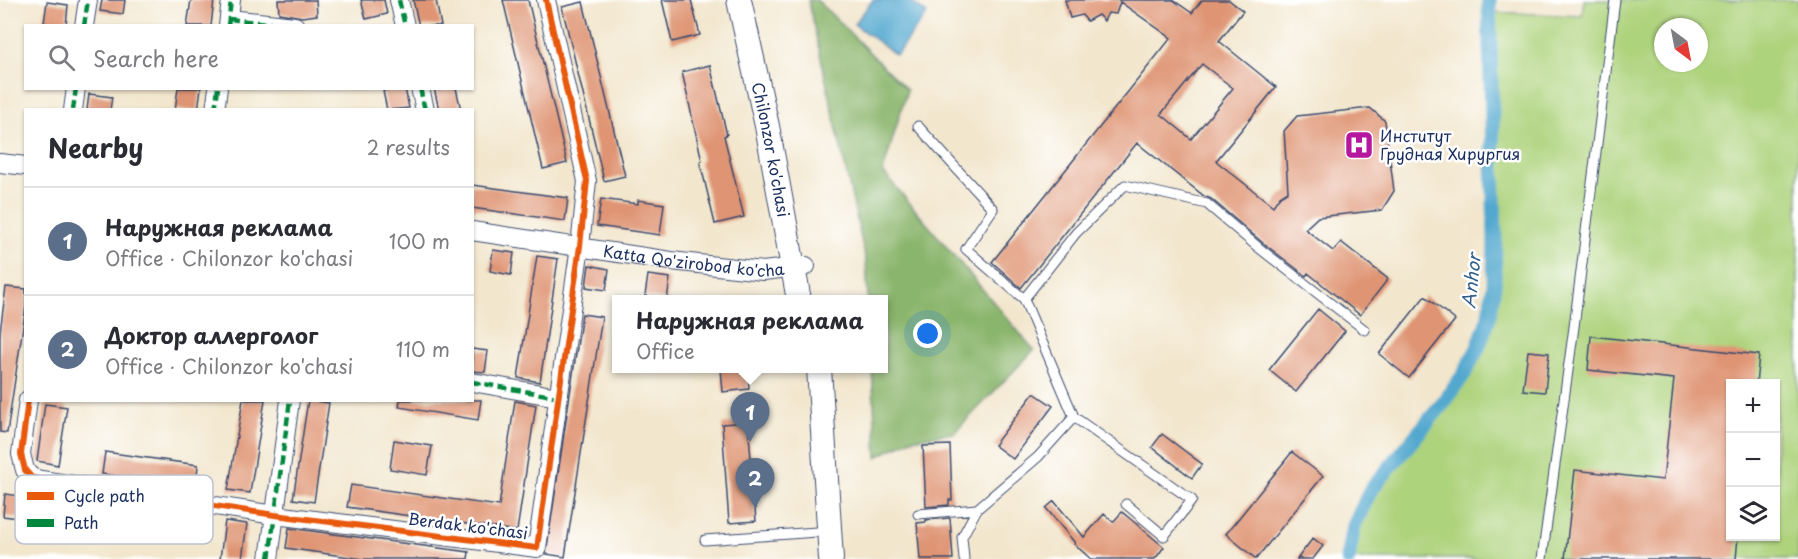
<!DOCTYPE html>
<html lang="en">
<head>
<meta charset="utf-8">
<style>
	body { margin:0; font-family:"Playpen Sans",sans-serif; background:#f2f2f3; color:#2b2b33 }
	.controls { position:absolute; right:18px; bottom:18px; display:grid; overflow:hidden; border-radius:0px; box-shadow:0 2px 4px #0004 }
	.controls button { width:54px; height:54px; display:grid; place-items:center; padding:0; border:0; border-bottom:2px solid #e1e1e2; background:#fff; color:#2b2b33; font:30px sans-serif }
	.compass { position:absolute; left:1654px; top:18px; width:54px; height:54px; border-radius:50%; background:#fff; box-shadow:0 2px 4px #0004; rotate:148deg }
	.you { position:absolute; left:928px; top:334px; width:21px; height:21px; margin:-15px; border:4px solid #fff; border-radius:50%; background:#1a73e8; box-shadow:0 0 0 9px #1a73e833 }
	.badge { display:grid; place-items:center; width:39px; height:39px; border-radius:50%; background:#1a73e8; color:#fff; font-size:20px; font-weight:700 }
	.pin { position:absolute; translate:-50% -50px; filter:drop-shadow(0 2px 3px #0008) }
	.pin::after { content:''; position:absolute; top:32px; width:21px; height:18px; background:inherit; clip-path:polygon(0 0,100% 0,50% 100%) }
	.popup { position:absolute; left:612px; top:295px; width:276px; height:78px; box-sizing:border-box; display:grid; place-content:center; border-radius:0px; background:#fff; filter:drop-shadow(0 2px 4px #0005); font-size:20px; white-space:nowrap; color:#7c7c81 }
	.popup b { font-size:22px; color:#2b2b33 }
	.popup::after { content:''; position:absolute; left:50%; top:100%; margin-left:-12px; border:12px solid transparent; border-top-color:#fff }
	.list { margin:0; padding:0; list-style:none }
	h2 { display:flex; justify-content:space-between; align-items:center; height:78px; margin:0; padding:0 24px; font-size:26px }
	h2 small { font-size:20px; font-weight:400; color:#7c7c81 }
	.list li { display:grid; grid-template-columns:39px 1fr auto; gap:18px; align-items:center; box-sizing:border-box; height:108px; padding:0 24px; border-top:2px solid #e1e1e2 }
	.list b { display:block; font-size:22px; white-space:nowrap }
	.list p { margin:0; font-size:20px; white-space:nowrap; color:#7c7c81 }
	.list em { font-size:20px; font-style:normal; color:#7c7c81 }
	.icon { flex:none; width:33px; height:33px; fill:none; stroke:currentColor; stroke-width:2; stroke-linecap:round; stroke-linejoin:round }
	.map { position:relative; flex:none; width:1798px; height:559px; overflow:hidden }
	.search { position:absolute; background:#fff; box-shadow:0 2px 4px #0004; left:24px; top:24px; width:450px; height:66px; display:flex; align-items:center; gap:15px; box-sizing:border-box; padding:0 21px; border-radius:0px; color:#7c7c81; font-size:22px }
	.panel { position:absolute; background:#fff; box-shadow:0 2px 4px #0004; left:24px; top:108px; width:450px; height:294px; border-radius:0px }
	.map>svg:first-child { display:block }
	.green { fill:#aed37d; stroke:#64816e; stroke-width:1.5; fill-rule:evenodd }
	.forest { fill:#8ab56c; stroke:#527265; stroke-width:1.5 }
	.water { fill:#52a8cf; stroke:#366c96; stroke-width:1.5 }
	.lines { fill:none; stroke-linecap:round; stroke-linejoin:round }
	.canal { stroke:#52a8cf; stroke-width:15 }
	.building { fill:#df9473; fill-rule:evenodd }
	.service-casing { stroke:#3b4a6e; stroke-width:11 }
	.minor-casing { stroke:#3b4a6e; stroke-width:20 }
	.secondary-casing { stroke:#3b4a6e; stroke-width:26 }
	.service { stroke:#fff; stroke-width:9 }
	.minor { stroke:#fff; stroke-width:18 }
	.secondary { stroke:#fff; stroke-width:24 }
	.quiet { stroke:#00873e; stroke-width:4.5; stroke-dasharray:9 4.5; stroke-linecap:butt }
	.cycleway-casing { stroke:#fff; stroke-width:10 }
	.cycleway { stroke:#e8590c; stroke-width:6 }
	.labels { text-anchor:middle; stroke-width:5; stroke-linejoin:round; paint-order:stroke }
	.poi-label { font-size:16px; fill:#1b2f5e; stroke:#fff; text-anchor:start }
	.street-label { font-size:16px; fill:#1b2f5e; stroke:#fff }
	.water-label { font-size:18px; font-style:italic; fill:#315f8b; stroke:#fff }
	.key { fill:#fff; stroke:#bbc1cf; stroke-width:1.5 }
	.key-label { font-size:16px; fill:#1b2f5e }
</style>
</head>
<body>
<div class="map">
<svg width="1798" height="559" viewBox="0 0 1798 559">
	<rect width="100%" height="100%" fill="#fff"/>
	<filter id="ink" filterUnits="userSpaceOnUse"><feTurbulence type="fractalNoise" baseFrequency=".0167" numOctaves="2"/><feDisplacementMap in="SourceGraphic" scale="12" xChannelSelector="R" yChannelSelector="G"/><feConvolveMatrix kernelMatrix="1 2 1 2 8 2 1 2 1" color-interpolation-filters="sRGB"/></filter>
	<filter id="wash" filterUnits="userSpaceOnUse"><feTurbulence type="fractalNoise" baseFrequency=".008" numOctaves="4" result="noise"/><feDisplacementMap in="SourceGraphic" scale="24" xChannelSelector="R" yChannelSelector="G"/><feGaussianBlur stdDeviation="1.35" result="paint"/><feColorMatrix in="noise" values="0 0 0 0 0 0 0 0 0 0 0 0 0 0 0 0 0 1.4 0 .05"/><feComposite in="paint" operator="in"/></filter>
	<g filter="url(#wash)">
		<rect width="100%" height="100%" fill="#f2e6cc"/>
		<path class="green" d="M1584,0H1798V559H1348L1354,526L1370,491L1445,401L1464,374L1478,348L1489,317L1494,285L1495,238L1490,12L1582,16ZM1663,27H1699V63H1663ZM1730,384H1776V536H1730Z"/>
		<path class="forest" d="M808,0H817L907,90L883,172L1034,350L954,433L911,439L877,457L872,369L884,368V300L868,299L866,261Z"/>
		<path class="water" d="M873,0H909L927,14L896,55L854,24Z"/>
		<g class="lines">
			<path class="canal" d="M1348,559L1354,526L1370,491L1445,401L1464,374L1478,348L1489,317L1494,285L1495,238L1489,0"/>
		</g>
		<g id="blocks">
			<path class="building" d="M102,0H125L123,14L100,11Z
				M191,0H214L211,26H187Z
				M278,0H316L317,15L302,17L279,13Z
				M361,0H384L387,14L366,19Z
				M413,0H436L441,26H419Z
				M503,0H528L567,163L543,169Z
				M662,0H691L700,35L672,42Z
				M1065,0H1173L1192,13L1202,0H1229L1243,11L1219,41L1276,87L1216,161L1273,206L1280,196L1288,191L1284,131L1297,116L1370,108L1385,121L1394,191L1382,210L1318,217L1305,229L1333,251L1341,242L1388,279L1360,315L1308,273L1306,276L1263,243L1211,199L1204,196L1137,143L1021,288L992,262L1171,38L1120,2L1116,14L1108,13L1104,21L1098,15L1087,21L1082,15L1070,18ZM1202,64L1233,88L1191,139L1161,114Z
				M47,2L68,5L66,26L44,23Z
				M583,2L625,176L604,181L562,7Z
				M710,65L727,135L724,136L744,217L715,224L700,162L702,161L682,72Z
				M178,88H201L198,110H175Z
				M394,88H405L409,108L387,110L383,91Z
				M434,88H456L461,110H439Z
				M89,94L112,97L110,110H87Z
				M472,185L568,198L565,221L472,208Z
				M601,199L638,204V200L664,204L660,235L597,226Z
				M493,250L514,253L511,275L490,271Z
				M537,256L558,259L540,382L518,378Z
				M589,265L609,269L606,290L586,287Z
				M648,275L670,278L667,300L645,296Z
				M6,287L26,289V306L7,433L0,432V332Z
				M1425,296L1455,320L1409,378L1379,354Z
				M1318,309L1345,331L1296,392L1269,370Z
				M582,314L602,317L565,557L546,554Z
				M1591,336L1759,355L1756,384H1731V537H1738L1736,559H1565L1575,470L1663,480L1674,379L1588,370Z
				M472,349L488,351L485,372L472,371Z
				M1528,351L1549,353L1545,392L1523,390Z
				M721,369H748L749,389L723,392Z
				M1034,393L1053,406L1013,459L994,445Z
				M243,400H265L250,493L228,490Z
				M308,400L329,403L314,502L293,499Z
				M400,400H481L478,420L399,407Z
				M515,401L536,405L517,531L347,507L351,485L499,506Z
				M45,404L67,407L58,465L37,461Z
				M748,422L756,521L729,523L722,424Z
				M1162,434L1202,464L1192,478L1152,447Z
				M394,440L432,446L427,475L390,469Z
				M950,445L952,500H949V505L926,507L923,446Z
				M105,452L198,465L196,486L102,474Z
				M1292,452L1323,476L1256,559L1226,534Z
				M5,494L61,501L58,523L3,516Z
				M1054,501L1084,537L1104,514L1113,522L1122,512L1164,547L1155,559H1091L1074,544L1075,543L1046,508Z
				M93,505L177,515L175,537L91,527Z
				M950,518L953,559H920L917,523L926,522V520Z
				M225,521L247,524L242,559H220Z
				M289,528L469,552L468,559H364L286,548Z
				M1313,538L1323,546L1313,559H1297Z"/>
		</g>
	</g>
	<g filter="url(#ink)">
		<use href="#blocks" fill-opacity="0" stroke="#3b4a6e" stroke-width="1.5"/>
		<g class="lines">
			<g class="service-casing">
				<path id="service" d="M918,126L993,209L966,249L1024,299
					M1126,504L1164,536L1192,500L1074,417L1024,299L1076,233L1125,185L1207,204L1259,248L1365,330
					M918,514L977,509
					M705,540L817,532
					M964,559L962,537L977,509L1038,457L1074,417
					M1542,559L1574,327L1615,0"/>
			</g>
			<g class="minor-casing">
				<g id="minor">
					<path d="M399,0L405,26"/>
					<path d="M229,19L295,26"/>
					<path d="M84,26L88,0"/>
					<path d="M228,26L231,0"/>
					<path d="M420,88L425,110"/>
					<path d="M73,110L76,88"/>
					<path d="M215,110L218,88"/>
					<path d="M0,163L26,166"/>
					<path id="s1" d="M472,231L671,261L763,271L806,266"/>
					<path d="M472,382L558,397"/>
					<path d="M28,400L21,454L25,470L31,477L41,480L275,515L537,548L580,246L587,181L546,0"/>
					<path d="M269,559L290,400"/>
				</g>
			</g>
			<g class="secondary-casing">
				<g id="secondary">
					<path id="s2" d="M739,0L767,126L799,300"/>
					<path d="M819,368L831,559"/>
				</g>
			</g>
			<use href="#service" class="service"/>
			<use href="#minor" class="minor"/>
			<use href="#secondary" class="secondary"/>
			<path class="quiet" d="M399,0L405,26
				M229,19L295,26
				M84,26L88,0
				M228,26L231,0
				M420,88L425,110
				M73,110L76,88
				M215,110L218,88
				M472,382L558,397
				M269,559L290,400"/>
			<g class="cycleway-casing">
				<path id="cycleway" d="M28,400L21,454L25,470L31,477L41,480L275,515L537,548L580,246L587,181L546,0"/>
			</g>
			<use href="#cycleway" class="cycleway"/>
		</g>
	</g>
	<defs>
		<g id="hospital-square" transform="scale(1.5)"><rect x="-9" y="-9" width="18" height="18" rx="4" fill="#b5179e" stroke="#fff"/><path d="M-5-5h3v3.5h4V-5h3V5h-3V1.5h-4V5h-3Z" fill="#fff"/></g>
	</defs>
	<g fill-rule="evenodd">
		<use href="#hospital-square" x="1359" y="145"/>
	</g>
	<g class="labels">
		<g class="poi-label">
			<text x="1380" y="142">Институт<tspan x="1380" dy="18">Грудная Хирургия</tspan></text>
		</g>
		<g class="street-label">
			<text dy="6" stroke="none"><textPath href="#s2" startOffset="153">Chilonzor ko'chasi</textPath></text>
			<text dy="6" stroke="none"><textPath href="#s1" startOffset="224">Katta Qo'zirobod ko'cha</textPath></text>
			<text transform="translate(468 526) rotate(7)" y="6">Berdak ko'chasi</text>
		</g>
		<g class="water-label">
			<text transform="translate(1472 281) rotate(-84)" y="6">Anhor</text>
		</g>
	</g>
	<rect x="15" y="475" width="198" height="69" rx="9" class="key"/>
	<rect x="27" y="492" width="27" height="8" fill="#e8590c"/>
	<rect x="27" y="519" width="27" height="8" fill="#00873e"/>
	<g class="key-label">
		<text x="64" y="502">Cycle path</text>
		<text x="64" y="529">Path</text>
	</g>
</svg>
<div class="controls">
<button>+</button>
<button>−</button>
<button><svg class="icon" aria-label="layers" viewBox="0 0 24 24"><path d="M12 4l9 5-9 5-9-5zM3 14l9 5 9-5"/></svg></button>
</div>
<svg class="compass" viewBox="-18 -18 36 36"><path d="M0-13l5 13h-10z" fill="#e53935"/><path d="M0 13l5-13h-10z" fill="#7c7c81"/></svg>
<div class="you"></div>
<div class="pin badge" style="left:750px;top:442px;background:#5c6f8a">1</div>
<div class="popup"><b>Наружная реклама</b>Office</div>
<div class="pin badge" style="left:755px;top:508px;background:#5c6f8a">2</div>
<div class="search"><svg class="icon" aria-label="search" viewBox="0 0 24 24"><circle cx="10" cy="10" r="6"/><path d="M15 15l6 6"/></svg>Search here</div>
<section class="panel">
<h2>Nearby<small>2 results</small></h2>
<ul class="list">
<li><span class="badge" style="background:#5c6f8a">1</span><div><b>Наружная реклама</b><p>Office · Chilonzor ko'chasi</p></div><em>100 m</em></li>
<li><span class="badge" style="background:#5c6f8a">2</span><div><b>Доктор аллерголог</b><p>Office · Chilonzor ko'chasi</p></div><em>110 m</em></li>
</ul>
</section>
</div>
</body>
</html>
